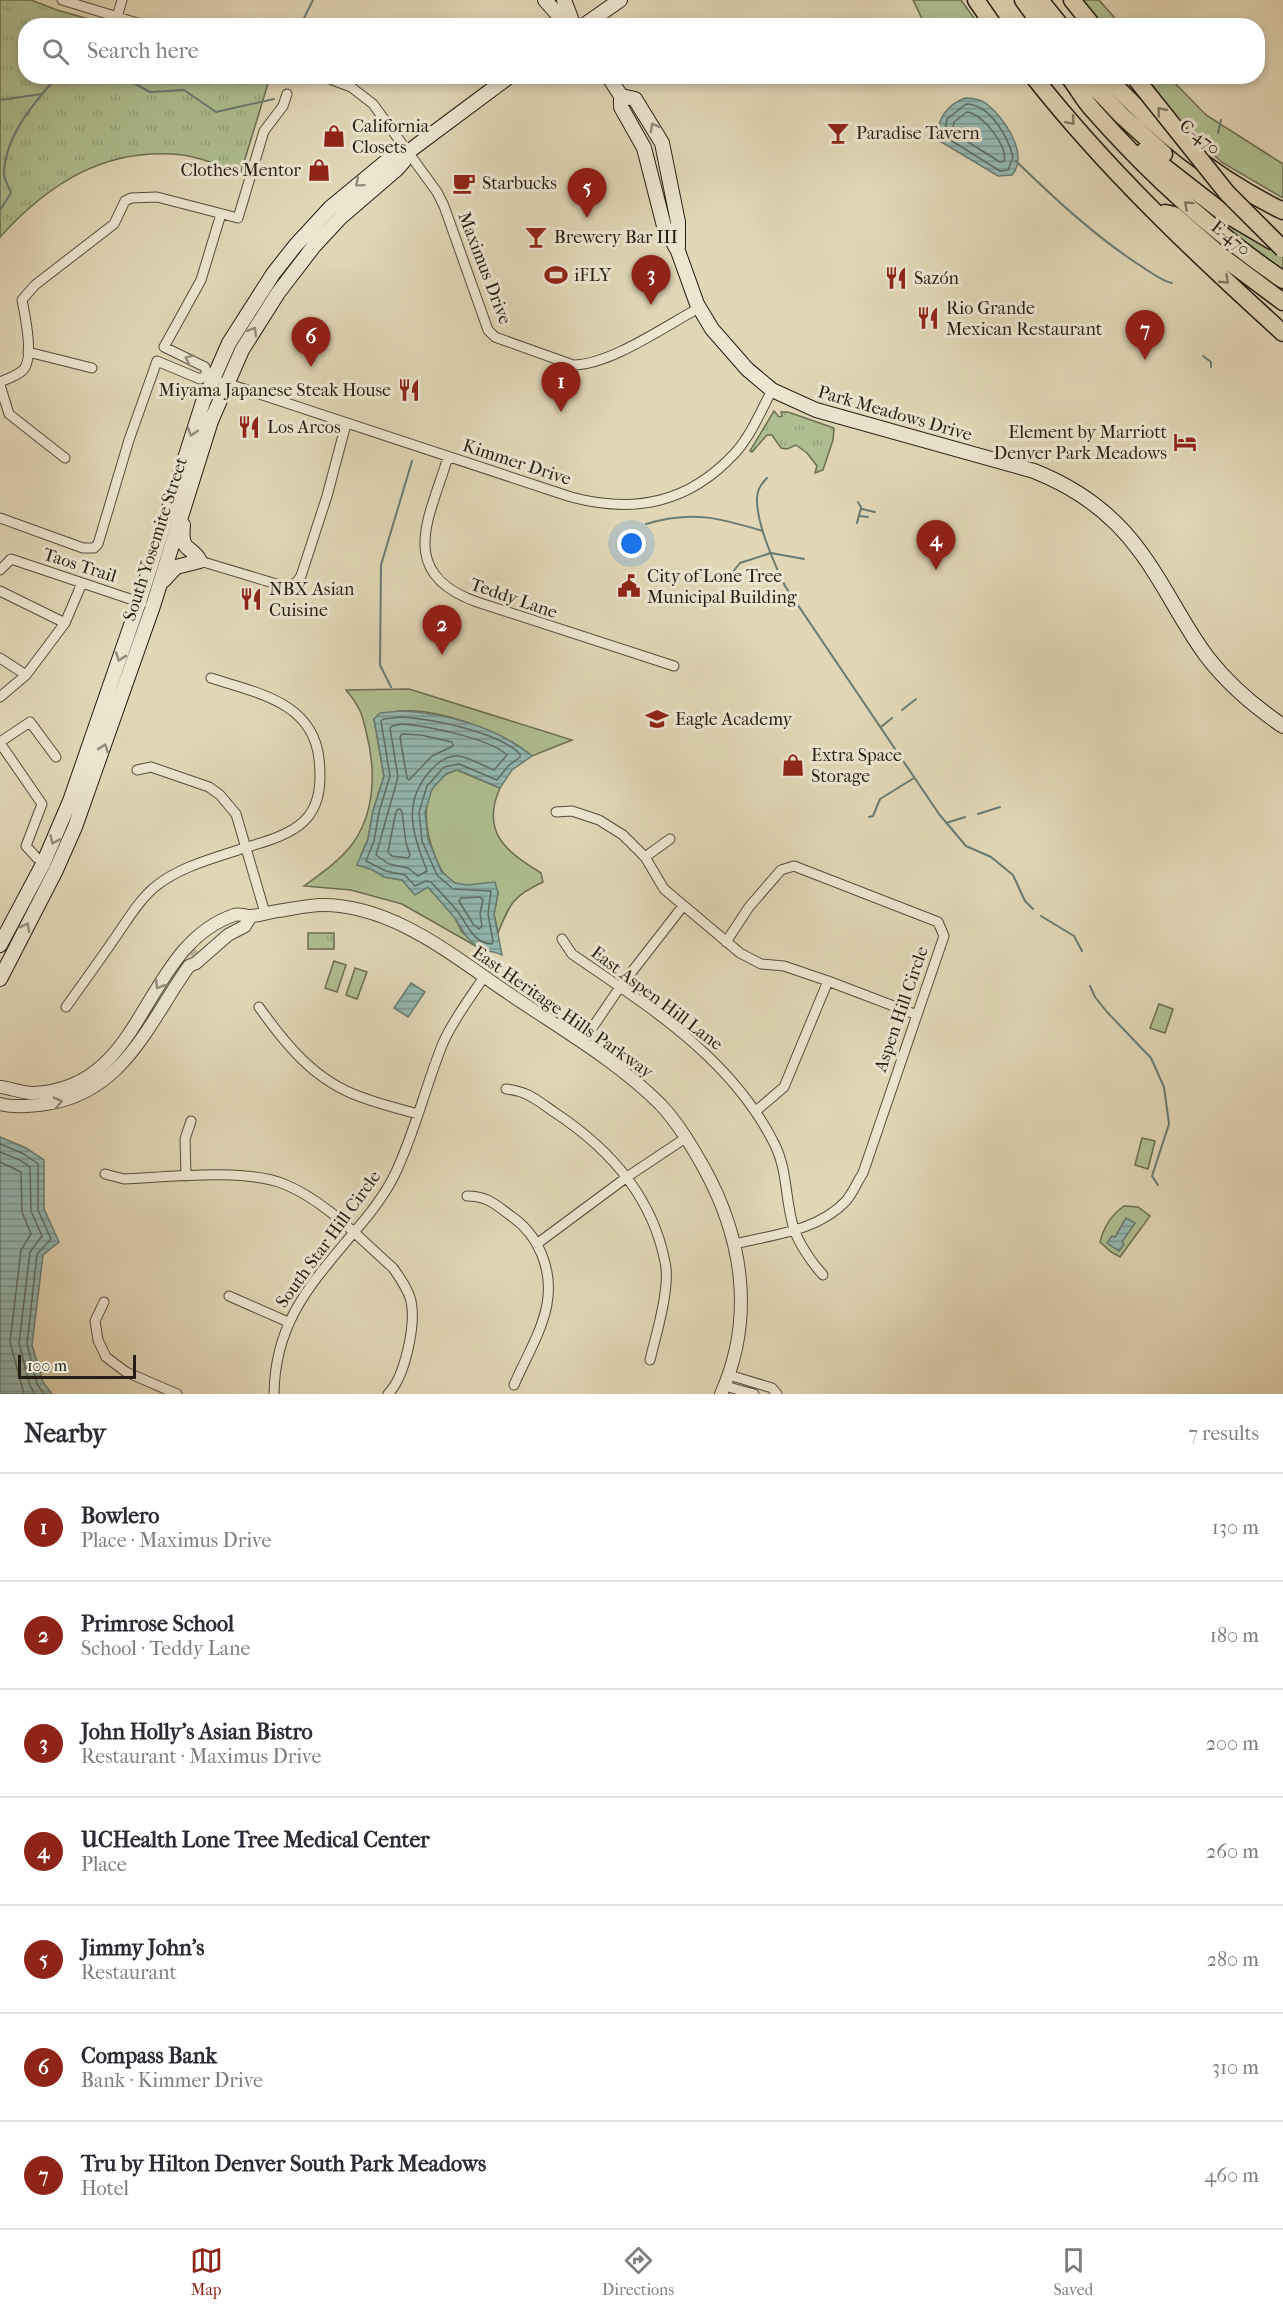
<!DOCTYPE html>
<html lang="en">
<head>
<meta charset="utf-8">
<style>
	body { margin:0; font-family:"IM FELL French Canon",serif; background:#f7f7f7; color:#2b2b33 }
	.scale { position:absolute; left:18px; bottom:15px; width:118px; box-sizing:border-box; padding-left:6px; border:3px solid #261e15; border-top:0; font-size:16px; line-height:21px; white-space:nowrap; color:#261e15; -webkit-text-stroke:4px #ece5d0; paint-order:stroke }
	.you { position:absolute; left:632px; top:544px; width:21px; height:21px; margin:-15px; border:4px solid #fff; border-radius:50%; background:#1a73e8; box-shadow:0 0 0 9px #1a73e833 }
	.badge { display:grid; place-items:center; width:39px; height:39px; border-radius:50%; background:#8f2418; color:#fff; font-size:20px; font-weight:700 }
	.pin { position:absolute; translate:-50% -50px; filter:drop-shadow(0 2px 3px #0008) }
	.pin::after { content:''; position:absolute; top:32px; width:21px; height:18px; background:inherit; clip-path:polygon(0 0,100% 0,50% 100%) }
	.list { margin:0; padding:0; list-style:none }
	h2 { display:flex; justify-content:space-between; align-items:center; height:78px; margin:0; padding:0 24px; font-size:26px }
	h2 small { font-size:20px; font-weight:400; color:#7c7c81 }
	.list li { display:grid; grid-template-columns:39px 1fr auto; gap:18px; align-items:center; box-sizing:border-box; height:108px; padding:0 24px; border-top:2px solid #e1e1e2 }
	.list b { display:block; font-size:22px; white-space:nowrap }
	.list p { margin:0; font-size:20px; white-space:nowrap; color:#7c7c81 }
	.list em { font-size:20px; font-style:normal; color:#7c7c81 }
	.icon { flex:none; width:33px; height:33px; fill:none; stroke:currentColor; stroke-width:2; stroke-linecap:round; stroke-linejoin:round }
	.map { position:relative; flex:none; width:1283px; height:1394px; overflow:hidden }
	.search { position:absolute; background:#fff; box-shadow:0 3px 9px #0003; left:18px; right:18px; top:18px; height:66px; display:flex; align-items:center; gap:15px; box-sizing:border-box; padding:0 21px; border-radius:24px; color:#7c7c81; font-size:22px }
	.sheet { height:834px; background:#fff }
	nav { display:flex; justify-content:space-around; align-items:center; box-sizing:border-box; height:84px; border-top:2px solid #e1e1e2; background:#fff; font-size:16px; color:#7c7c81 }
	nav a { display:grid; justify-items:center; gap:3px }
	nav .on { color:#8f2418 }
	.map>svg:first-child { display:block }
	.green { fill:#afbf91; stroke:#6a6e53; stroke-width:1.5 }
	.park { fill:url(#park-tufts); stroke:#6a6e53; stroke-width:1.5 }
	.water { fill:url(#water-rules); stroke:#687b73; stroke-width:1.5 }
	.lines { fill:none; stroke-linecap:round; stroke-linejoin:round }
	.shore { stroke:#5d6c64; stroke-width:1.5 }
	.stream { stroke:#687b73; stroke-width:2 }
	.tertiary-tunnel { stroke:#bcb296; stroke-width:12; stroke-dasharray:12 6; stroke-linecap:butt }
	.minor-casing { stroke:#554c3d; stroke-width:11 }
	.tertiary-casing { stroke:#554c3d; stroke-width:14 }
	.secondary-casing { stroke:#261e15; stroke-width:16 }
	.motorway-casing { stroke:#261e15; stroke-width:19 }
	.minor { stroke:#ece5d0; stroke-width:9 }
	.tertiary { stroke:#ece5d0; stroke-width:12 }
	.secondary { stroke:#ece5d0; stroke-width:14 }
	.motorway { stroke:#e1d7b6; stroke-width:16 }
	.motorway-bridge-casing { stroke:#261e15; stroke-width:19; stroke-linecap:butt }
	.motorway-bridge { stroke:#e1d7b6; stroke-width:16 }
	.oneway { stroke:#847a66 }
	.oneway2 { stroke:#938b7c }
	.labels { text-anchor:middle; stroke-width:6; stroke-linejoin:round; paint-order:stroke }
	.poi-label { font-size:18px; fill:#261e15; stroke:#ece5d0; text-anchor:start }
	.street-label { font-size:18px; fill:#261e15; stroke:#ece5d0 }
</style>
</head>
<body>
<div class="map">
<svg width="1283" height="1394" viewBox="0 0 1283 1394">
	<defs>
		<pattern id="park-tufts" width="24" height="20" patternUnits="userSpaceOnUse" patternTransform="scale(1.5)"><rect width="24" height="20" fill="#afbf91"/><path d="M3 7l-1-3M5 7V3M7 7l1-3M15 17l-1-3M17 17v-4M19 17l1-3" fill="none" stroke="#96a47c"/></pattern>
		<pattern id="water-rules" width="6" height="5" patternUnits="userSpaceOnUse" patternTransform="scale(1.5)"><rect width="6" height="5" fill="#94b9b2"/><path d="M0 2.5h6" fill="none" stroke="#799690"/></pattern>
	</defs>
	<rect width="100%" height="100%" fill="#e1d7b6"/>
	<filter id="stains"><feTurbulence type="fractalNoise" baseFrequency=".00333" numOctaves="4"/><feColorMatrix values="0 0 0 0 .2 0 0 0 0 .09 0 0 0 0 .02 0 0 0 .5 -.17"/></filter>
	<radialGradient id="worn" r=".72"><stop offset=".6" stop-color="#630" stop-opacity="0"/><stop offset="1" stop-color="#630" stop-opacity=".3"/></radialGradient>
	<path class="green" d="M913,0H961L979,25H925Z
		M1079,0H1099L1121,25H1100Z
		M1141,77H1169L1206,115L1283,164V198L1223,163L1179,126Z
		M1186,196L1283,256V273Z
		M409,689L572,740L532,756C504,732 439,708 401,711C392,712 382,716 374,719L384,776L373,811L368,839L361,855L373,870L384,877L402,880L415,894L428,887L454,916L462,932L481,949L402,904L351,890L304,886C320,874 337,863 350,847C376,814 376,770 366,731C364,724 363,716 359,709C356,702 351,696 346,690Z
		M457,770L500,788C480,833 507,852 541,873L543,882C513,896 510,903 498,933L494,914L498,893C488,891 460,886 453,882C443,876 439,866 435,856C423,826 418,781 457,770Z
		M334,961L346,965L337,992L325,988Z
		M355,968L367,972L357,999L346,995Z
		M1159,1004L1173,1009L1165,1033L1150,1028Z
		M1142,1138L1155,1141L1148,1169L1135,1165Z
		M1124,1206L1138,1207L1150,1216L1120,1257L1111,1252L1100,1242C1104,1226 1111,1215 1124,1206Z"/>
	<path class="park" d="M0,0H31L57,10L110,25L26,26V76L270,77L241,172C222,166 202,158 183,155C107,146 49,183 0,237Z
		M774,411L779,417L782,416L781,412H788L834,428L833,440L823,470L815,473L817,466L807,453L796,445L787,449L781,448L772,435H767L752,452L750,451Z
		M308,933H334V949H308Z"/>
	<path class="water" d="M965,98C972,98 978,99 984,102C1003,115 1030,154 1012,175L998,176L938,140C936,119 947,105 965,98Z
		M401,711C446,713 497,727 532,756L512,770L500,788L458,770L447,773L432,789L425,812L428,839L441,871L455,883L467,885L495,882L498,893L494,914L502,955C495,951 486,952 480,948C466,941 462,927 453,916C445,906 436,897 428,887L415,895L402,880L384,877L373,870L357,865L368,839L373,811L384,776L374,719L380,713Z
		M411,983L425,992L408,1017L394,1008Z
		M0,1137L26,1148L44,1160V1209L59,1242L43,1255L32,1345L43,1382L52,1394H0Z
		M1126,1218L1135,1223L1122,1242L1124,1244L1119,1251L1107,1243L1112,1236L1115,1237Z"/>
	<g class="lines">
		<path class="shore" d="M966,104C990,104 1008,137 1013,157L1008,170L1000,171L944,136L947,119Z
			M967,112C982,113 1009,147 1004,161L1000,162L952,132L954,122Z
			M402,717C433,719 498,732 520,754V757L508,766L497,780L459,764L444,767L427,786L419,812L422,841L437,875L453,889L491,891L488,914L493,941L492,944C473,943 468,925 458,912C450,902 440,892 431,882L426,881L415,886L405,875L386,871L366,861L374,841L379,812L390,776L381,721L383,719Z
			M402,724C427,726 489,738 507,755L494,770C483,766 471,758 459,756C447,755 438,762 431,770C401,803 413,834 427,871L418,876L408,868L389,864L376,855L398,777L390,728L392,726Z
			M402,734L421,735L452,742L453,746L432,756L409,780L407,778L400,737Z
			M400,809L402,812L406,843L410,855L408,858L392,856L388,852L395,816L397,810Z
			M480,897L483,900L480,914L482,926L479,929L473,924L459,901L461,898Z
			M0,1144L24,1154L38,1164V1210L51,1239L37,1254L27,1344L37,1384L44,1394
			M0,1152L20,1160L30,1167L31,1211L42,1236L30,1252L19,1343L30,1386L35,1394
			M0,1162L21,1172L22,1212L31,1234L21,1250L10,1342L24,1394"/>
		<path class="stream" d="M300,26L313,0
			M121,76L150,92L184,90L216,112L274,99
			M0,100L42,94
			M1218,133L1221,120
			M1016,161C1055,199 1098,239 1144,268C1153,274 1162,281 1172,283
			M0,210L11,193C9,187 3,178 4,172C6,135 34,102 58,76
			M1203,356L1211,362V367
			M767,478C762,483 757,490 757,498C756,522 774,563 785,586L939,814L966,846L991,857L1013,875L1025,901L1033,909
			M858,502L862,509L875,512
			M860,516L868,517
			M857,523L861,508
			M646,524C692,510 719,518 763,531
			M728,578L740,563L771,553L804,559
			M391,687L380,665L381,565L412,461
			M902,710L916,699
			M881,727L892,718
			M978,814L1000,807
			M869,817L873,816L880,799L914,778
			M946,823L965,817
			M1041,916L1074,936L1082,951
			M1090,986L1095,997L1107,1012L1151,1058L1164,1087L1169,1124L1152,1176L1158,1185"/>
		<path class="tertiary-tunnel" d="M193,957L198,952"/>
		<g class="minor-casing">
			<path id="minor" d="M62,0L147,26
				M117,17L122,0
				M322,76L351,87L373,104L437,192L444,206L488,330L495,337L573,365C610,365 665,326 699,308
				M28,352L92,368
				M0,382C7,379 16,376 22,371C35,361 25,315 22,300L35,285L114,224L125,201L131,198L157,197L238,218L264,131L283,106L287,94
				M223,382L571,497C635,514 689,503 735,453C751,435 761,411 772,390
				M0,385L9,414L65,458
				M448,457C430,517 395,573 477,602L674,666
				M0,518L83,548H94L98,544L129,440L157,361L200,379L207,375L205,367L164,347L201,280L221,214
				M200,561L283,586C292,587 297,583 301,576L327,496L346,424
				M0,570L11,559L142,603
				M0,591L65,623
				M0,658L26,675
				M0,697L26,675L65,623L82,583
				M0,742L30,722L56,757
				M0,743L42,804L26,846L37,858
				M137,770L151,767L209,787L220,795L236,814L265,913
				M556,812L572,811L599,820L623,835L645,857L664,889L740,953L761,964L784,966L828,981L917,1015
				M645,857L670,839
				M562,939L572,954C649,1007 732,1058 775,1145C788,1172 785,1201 794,1229C799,1244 812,1263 823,1275
				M726,942L749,907L781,870L794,866L938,922L944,936L863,1173C857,1182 853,1193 846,1201C818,1231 772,1235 734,1244
				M66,1007C84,982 102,957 119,932C130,916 141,898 156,886C181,866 215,858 244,848C296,833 326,822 319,759C313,702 257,693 211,678
				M259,1007C286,1045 315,1081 361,1097C380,1104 399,1109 418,1114
				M582,1043L620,987L683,906
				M506,1089C527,1091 537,1100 554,1112C609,1148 652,1195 665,1262C671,1286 656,1335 650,1360
				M756,1111L784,1087L828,981
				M105,1174L124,1179C168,1177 244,1168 284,1184C326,1201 360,1239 393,1268C400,1278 408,1289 411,1301C416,1325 405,1377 388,1394
				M186,1176L185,1139L191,1121
				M467,1196C487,1196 495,1204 511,1216C539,1235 553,1270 547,1304C542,1332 525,1359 514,1385
				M538,1243L627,1177L687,1137
				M229,1296L288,1322
				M104,1302L95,1321L98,1340L106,1357L126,1372L177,1394
				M729,1375L772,1388L777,1394
				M725,1386L754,1394
				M274,1394C275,1321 311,1284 355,1231C370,1214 384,1196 394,1176C415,1133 425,1087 443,1043C453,1020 470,998 484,977"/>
		</g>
		<g class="tertiary-casing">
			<path id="tertiary" d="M0,1087C11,1088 21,1093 33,1093C147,1089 140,948 234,915C240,913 244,916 250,916C259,916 269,912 278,911C292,909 308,905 322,905C394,905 454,957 511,995C561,1029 617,1061 660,1104C678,1123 691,1145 704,1168C743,1239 755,1318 721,1394
				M0,1104C14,1108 31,1106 46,1104C124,1093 149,1022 189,966L196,963L228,935L245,926L251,916"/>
		</g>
		<g class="secondary-casing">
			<path id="secondary" d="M545,0L568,26
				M564,0L574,26
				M583,26L620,0
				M608,76L621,96V107L644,148L664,226L678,251L697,304L712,329L747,369L772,390L816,410L1034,471C1077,488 1112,513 1139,550C1165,584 1182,624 1208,658C1229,685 1255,707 1283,726
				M621,96L635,99L662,143L678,222V247
				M163,581L176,567L200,561C191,544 180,554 183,525
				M0,945L43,864L70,801L139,602L203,402L229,343L273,274L295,246L330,208L388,160L408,152L510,76
				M0,979L56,870L75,827L153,606L211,421L242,350L278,293L314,246L340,218L397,169L404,161L408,152"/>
		</g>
		<g class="motorway-casing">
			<path id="motorway" d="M976,0L994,26
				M1023,0L1042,26
				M1040,0L1061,26
				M1072,0L1093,26
				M1033,76C1107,170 1195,253 1283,333
				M1068,76C1077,87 1083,99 1092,109C1149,174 1213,232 1283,280
				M1084,76L1121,115L1164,154
				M1106,76C1158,132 1215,178 1283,211
				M1144,151L1221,211L1272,241
				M1165,213L1174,215L1220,255L1283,302"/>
		</g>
		<use href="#minor" class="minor"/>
		<use href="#tertiary" class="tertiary"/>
		<use href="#secondary" class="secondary"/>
		<use href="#motorway" class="motorway"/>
		<g class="motorway-bridge-casing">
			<path id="motorway-bridge" d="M1136,79L1227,193L1283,249"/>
		</g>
		<use href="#motorway-bridge" class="motorway-bridge"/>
	</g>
	<defs><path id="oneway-chevron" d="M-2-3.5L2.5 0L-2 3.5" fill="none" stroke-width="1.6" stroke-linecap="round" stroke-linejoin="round" transform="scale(1.5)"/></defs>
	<g class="oneway">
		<use href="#oneway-chevron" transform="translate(1161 111) rotate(-129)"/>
		<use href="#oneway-chevron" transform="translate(1071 121) rotate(49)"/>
		<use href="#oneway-chevron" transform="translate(1188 205) rotate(-138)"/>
		<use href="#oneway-chevron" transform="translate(1225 280) rotate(44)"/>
	</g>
	<g class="oneway2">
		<use href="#oneway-chevron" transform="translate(654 127) rotate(-119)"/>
		<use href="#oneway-chevron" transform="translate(359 183) rotate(140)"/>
		<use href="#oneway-chevron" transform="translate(253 331) rotate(-59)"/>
		<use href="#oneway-chevron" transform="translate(189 359) rotate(-155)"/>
		<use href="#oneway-chevron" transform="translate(192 432) rotate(108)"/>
		<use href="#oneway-chevron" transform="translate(120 657) rotate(109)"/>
		<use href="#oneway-chevron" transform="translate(104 748) rotate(-71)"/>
		<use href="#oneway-chevron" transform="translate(54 840) rotate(114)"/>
		<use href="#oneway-chevron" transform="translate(26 927) rotate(-62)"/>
		<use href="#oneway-chevron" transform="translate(159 985) rotate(122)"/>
		<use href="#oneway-chevron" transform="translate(58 1102) rotate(-13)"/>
	</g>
	<defs>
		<g id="bar-bare" transform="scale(1.8)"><path d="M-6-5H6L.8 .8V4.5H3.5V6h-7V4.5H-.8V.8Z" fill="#8f2418" stroke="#ece5d0" stroke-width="2.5" paint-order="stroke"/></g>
		<g id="shop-bare" transform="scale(1.8)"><path d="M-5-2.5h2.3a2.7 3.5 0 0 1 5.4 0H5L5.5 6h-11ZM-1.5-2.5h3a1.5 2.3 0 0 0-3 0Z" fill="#8f2418" stroke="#ece5d0" stroke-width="2.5" paint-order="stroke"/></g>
		<g id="cafe-bare" transform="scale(1.8)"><path d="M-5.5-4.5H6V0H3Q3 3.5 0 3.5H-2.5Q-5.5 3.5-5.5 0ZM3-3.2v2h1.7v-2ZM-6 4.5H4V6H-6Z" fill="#8f2418" stroke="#ece5d0" stroke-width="2.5" paint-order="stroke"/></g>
		<g id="stadium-bare" transform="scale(1.8)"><path d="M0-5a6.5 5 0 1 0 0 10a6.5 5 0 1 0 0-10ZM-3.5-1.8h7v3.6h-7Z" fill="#8f2418" stroke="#ece5d0" stroke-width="2.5" paint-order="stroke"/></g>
		<g id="restaurant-bare" transform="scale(1.8)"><path d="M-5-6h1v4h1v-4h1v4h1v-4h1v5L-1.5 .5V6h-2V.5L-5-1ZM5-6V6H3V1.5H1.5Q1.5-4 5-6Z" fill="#8f2418" stroke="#ece5d0" stroke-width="2.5" paint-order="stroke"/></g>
		<g id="hotel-bare" transform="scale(1.8)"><path d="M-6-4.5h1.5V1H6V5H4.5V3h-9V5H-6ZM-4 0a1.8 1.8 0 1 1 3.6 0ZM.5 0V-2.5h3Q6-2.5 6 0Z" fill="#8f2418" stroke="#ece5d0" stroke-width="2.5" paint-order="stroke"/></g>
		<g id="civic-bare" transform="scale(1.8)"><path d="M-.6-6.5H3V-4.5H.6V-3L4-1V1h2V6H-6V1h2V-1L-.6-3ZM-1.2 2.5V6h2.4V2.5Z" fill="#8f2418" stroke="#ece5d0" stroke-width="2.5" paint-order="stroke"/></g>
		<g id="school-bare" transform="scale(1.8)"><path d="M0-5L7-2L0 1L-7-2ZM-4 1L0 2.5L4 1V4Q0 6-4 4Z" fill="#8f2418" stroke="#ece5d0" stroke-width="2.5" paint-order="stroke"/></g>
	</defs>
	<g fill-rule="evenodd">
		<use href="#bar-bare" x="838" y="133"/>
		<use href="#shop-bare" x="334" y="136"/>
		<use href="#shop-bare" x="319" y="170"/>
		<use href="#cafe-bare" x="464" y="183"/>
		<use href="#bar-bare" x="536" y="237"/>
		<use href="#stadium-bare" x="556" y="275"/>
		<use href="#restaurant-bare" x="896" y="278"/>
		<use href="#restaurant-bare" x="928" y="318"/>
		<use href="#restaurant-bare" x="409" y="390"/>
		<use href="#restaurant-bare" x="249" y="427"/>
		<use href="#hotel-bare" x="1185" y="442"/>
		<use href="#civic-bare" x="629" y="586"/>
		<use href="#restaurant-bare" x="251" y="599"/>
		<use href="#school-bare" x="657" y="719"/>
		<use href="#shop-bare" x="793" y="765"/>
	</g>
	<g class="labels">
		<g class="poi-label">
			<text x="352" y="132">California<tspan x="352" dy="21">Closets</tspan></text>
			<text x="856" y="139">Paradise Tavern</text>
			<text x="301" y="176" text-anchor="end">Clothes Mentor</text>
			<text x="482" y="189">Starbucks</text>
			<text x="554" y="243">Brewery Bar III</text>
			<text x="574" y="281">iFLY</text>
			<text x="914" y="284">Sazón</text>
			<text x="946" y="314">Rio Grande<tspan x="946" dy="21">Mexican Restaurant</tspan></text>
			<text x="391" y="396" text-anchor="end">Miyama Japanese Steak House</text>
			<text x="267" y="433">Los Arcos</text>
			<text x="1167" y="438" text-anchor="end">Element by Marriott<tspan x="1167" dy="21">Denver Park Meadows</tspan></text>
			<text x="647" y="582">City of Lone Tree<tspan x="647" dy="21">Municipal Building</tspan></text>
			<text x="269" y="595">NBX Asian<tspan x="269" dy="21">Cuisine</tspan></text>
			<text x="675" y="725">Eagle Academy</text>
			<text x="811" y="761">Extra Space<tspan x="811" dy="21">Storage</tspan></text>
		</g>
		<g class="street-label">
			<text transform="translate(1200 137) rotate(37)" y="6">C-470</text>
			<text transform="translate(1231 238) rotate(39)" y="6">E-470</text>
			<text transform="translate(485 268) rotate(69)" y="6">Maximus Drive</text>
			<text transform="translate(895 413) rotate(16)" y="6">Park Meadows Drive</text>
			<text transform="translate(517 462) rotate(18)" y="6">Kimmer Drive</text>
			<text transform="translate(155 539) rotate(-72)" y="6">South Yosemite Street</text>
			<text transform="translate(80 565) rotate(18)" y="6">Taos Trail</text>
			<text transform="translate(514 598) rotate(19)" y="6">Teddy Lane</text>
			<text transform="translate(657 998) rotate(37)" y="6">East Aspen Hill Lane</text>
			<text transform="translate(901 1009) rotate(-71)" y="6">Aspen Hill Circle</text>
			<text transform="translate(563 1012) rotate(35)" y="6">East Heritage Hills Parkway</text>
			<text transform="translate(328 1239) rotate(-54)" y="6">South Star Hill Circle</text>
		</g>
	</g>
	<rect width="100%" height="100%" filter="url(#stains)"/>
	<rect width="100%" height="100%" fill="url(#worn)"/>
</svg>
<div class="scale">100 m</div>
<div class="you"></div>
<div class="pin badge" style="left:561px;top:412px">1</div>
<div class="pin badge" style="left:442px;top:655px">2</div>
<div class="pin badge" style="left:651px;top:305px">3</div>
<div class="pin badge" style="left:936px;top:570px">4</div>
<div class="pin badge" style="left:587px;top:218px">5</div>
<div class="pin badge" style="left:311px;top:367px">6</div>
<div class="pin badge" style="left:1145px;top:360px">7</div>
<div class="search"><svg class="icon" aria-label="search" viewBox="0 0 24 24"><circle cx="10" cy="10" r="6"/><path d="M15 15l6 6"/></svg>Search here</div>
</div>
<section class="sheet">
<h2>Nearby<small>7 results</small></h2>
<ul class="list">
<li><span class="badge">1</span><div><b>Bowlero</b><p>Place · Maximus Drive</p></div><em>130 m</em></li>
<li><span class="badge">2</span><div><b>Primrose School</b><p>School · Teddy Lane</p></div><em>180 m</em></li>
<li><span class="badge">3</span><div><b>John Holly's Asian Bistro</b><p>Restaurant · Maximus Drive</p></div><em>200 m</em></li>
<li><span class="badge">4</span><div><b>UCHealth Lone Tree Medical Center</b><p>Place</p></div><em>260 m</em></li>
<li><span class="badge">5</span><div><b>Jimmy John's</b><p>Restaurant</p></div><em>280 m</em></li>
<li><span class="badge">6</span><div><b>Compass Bank</b><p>Bank · Kimmer Drive</p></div><em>310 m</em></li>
<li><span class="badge">7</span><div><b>Tru by Hilton Denver South Park Meadows</b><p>Hotel</p></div><em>460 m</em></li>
</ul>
</section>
<nav>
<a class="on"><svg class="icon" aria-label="map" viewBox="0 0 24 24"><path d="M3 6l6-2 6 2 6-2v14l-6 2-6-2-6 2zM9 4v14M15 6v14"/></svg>Map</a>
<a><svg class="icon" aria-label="directions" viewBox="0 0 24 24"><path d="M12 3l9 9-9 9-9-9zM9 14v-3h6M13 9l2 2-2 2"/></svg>Directions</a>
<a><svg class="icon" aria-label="saved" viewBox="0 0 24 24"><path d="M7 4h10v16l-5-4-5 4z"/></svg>Saved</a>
</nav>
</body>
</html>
